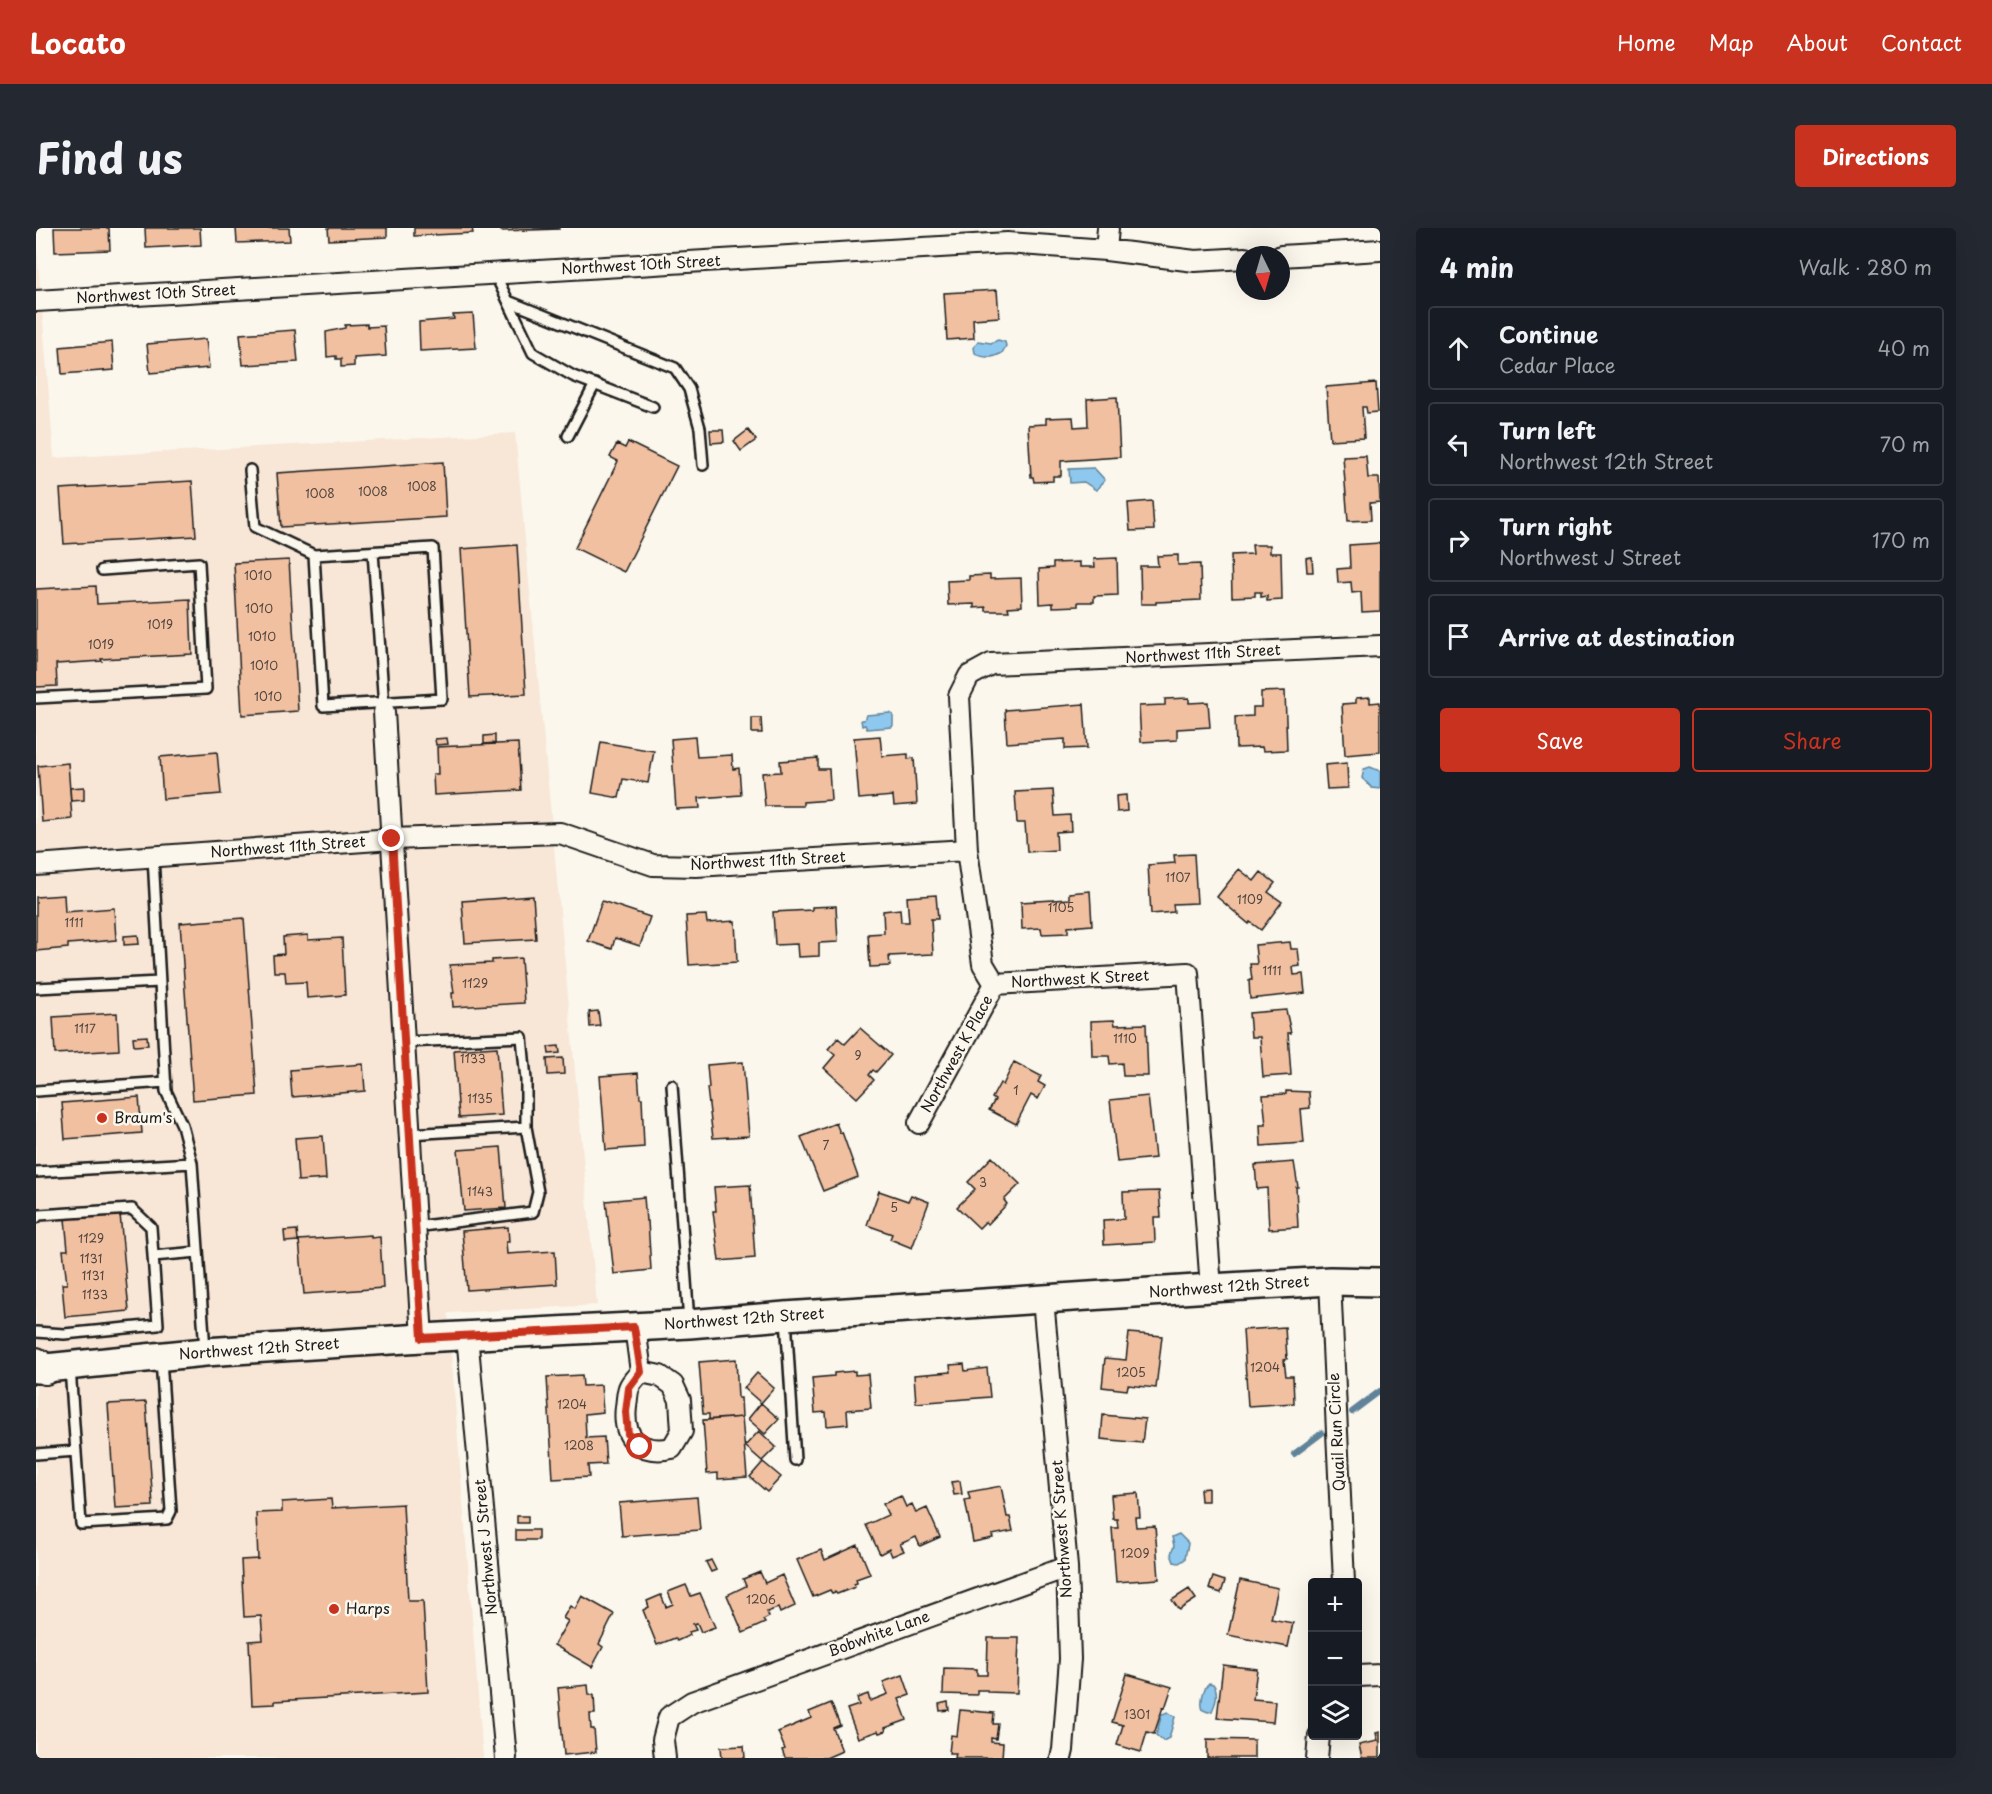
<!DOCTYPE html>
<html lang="en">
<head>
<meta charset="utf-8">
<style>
	body { margin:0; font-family:"Playpen Sans",sans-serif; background:#242831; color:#f1f3f6 }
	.controls { position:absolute; right:18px; bottom:18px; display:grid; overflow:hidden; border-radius:6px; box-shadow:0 6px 24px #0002 }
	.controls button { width:54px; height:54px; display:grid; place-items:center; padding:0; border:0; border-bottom:2px solid #363941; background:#171b24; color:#f1f3f6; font:30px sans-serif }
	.compass { position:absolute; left:1200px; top:18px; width:54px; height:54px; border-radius:50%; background:#171b24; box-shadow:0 6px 24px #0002; rotate:175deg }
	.stop { position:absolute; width:18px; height:18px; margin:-14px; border:4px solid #c8321e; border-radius:50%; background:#fff }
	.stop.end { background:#c8321e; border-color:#fff; box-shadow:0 2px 6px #0008 }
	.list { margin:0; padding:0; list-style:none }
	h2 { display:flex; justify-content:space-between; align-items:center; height:78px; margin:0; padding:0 24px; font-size:26px }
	h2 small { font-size:20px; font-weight:400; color:#9ea1a6 }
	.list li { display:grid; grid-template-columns:39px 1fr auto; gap:18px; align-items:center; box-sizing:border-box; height:84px; margin:0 12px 12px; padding:0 12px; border:2px solid #363941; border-radius:6px }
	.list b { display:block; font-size:22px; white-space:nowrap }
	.list p { margin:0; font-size:20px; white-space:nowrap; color:#9ea1a6 }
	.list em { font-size:20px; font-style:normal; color:#9ea1a6 }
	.actions { display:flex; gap:12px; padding:18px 24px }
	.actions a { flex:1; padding:14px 0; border:2px solid #c8321e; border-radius:6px; text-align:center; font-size:21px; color:#c8321e }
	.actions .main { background:#c8321e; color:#fff }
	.icon { flex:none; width:33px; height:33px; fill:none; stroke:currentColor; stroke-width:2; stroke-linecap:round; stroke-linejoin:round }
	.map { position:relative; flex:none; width:1344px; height:1530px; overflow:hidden; border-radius:6px }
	header { display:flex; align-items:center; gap:36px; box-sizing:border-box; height:84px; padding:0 30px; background:#c8321e; color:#fff }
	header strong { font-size:28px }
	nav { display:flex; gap:33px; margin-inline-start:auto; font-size:21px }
	.intro { display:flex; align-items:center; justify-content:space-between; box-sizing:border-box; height:144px; padding:0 36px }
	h1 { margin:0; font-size:42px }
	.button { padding:15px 27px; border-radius:6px; background:#c8321e; color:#fff; font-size:21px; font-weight:700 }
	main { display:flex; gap:36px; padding:0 36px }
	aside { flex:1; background:#171b24; border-radius:6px; box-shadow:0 6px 24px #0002 }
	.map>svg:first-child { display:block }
	.built { fill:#f8e6d6 }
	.water { fill:#8fc8ee; stroke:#61839a; stroke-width:1.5 }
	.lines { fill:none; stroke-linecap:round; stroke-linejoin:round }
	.stream { stroke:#61839a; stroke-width:6 }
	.building { fill:#f1c0a1; stroke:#1c1c1c; stroke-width:1.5 }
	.lane-casing { stroke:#1c1c1c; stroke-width:14 }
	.street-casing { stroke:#1c1c1c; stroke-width:24 }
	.secondary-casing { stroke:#1c1c1c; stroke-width:32 }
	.primary-casing { stroke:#1c1c1c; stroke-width:34 }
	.lane { stroke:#fbf7ec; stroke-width:9 }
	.street { stroke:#fbf7ec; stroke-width:20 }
	.secondary { stroke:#fbf7ec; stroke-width:27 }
	.primary { stroke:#fbf7ec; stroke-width:30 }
	.route { stroke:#c8321e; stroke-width:8 }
	.poi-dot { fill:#c8321e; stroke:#fbf7ec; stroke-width:2 }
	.labels { text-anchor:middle; stroke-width:5; stroke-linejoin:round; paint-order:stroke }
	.number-label { font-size:12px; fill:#51453d }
	.street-label { font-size:15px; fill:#1c1c1c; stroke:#fbf7ec }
	.poi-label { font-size:15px; fill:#1c1c1c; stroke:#fbf7ec; text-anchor:start }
</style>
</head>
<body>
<header>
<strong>Locato</strong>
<nav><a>Home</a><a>Map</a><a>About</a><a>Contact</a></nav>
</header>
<div class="intro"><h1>Find us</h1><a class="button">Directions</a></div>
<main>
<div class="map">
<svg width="1344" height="1530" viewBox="0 0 1344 1530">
	<rect width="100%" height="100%" fill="#fbf7ec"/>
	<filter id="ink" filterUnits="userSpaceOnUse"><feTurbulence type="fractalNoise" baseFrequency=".0167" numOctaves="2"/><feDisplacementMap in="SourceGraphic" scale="12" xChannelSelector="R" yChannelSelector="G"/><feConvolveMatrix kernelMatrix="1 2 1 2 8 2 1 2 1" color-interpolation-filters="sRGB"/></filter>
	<g filter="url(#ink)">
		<path class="built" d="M0,8L18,230L479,205L561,1077L412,1085L447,1530H0Z"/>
		<path class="water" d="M962,112L969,114L970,118L966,125C957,130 948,131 939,125L938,119L942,113L955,115Z
			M1058,240L1069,252L1060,262L1048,254L1034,255L1033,241Z
			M854,485L857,487V497L856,499L831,501L829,497L826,498L825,492H828L830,487Z
			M1334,539L1344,543V561L1336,560L1326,550L1328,541Z
			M1143,1306L1152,1315C1152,1320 1149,1325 1149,1331L1143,1335L1138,1334L1135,1326L1138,1318L1136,1309Z
			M1173,1455L1177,1456C1183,1463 1180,1475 1176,1483L1172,1484L1167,1482C1164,1475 1167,1460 1173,1455Z
			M1132,1484L1139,1489L1133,1510L1127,1513L1120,1507L1126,1486Z"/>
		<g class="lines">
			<path class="stream" d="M1316,1184L1344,1163
				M1258,1226L1286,1205"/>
		</g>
		<path class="building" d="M18,0H73L74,22L19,24Z
			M109,0H164L165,17L110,20Z
			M200,0H253L254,13L201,15Z
			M292,0H351V9L293,12Z
			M378,0H436L437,5L378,8Z
			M465,0H523V1L465,3Z
			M961,62L963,89L937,91L938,110L911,112L908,65Z
			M437,86L440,120L384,123L383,94L418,91L417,87Z
			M331,96V99L348,98L350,128L318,130V138L305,139V131H300V128L291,129L290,104L309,100V97Z
			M259,102L262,134L207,137L204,106Z
			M170,111L173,140L114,145L111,116Z
			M76,114L78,142L26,146L24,119Z
			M1340,155L1342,184L1331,185L1330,179H1326L1328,210L1294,212L1290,159Z
			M1081,169L1084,229L1025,233V248H1017V253L998,254L997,249H995L992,197L1010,196V190L1037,189L1038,199L1052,198L1051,171Z
			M674,202H687L688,214L675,215Z
			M712,202L720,212L705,223L698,213Z
			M592,214L641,238L588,344L539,320L582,233L574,229L581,216L589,220Z
			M1330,228L1332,250H1343L1344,274L1334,275L1335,292L1312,293L1307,229Z
			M407,234L410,289L245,299L241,245Z
			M156,253L160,308L28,316L24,261Z
			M1116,273L1118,302L1094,303L1092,275Z
			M1344,315V383L1326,384L1325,364L1316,365L1315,354L1302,355L1301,341L1314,340L1313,317Z
			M481,317L490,466L434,469L425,321Z
			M1216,317H1234V325H1245L1246,372L1231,373V368L1225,369V364H1219V368L1196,369L1195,327L1217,326Z
			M1142,327V337L1164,336L1165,372L1120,374V376H1105L1104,338H1122L1121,328Z
			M1276,329L1277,344H1271L1270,330Z
			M1081,330L1082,367L1058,368V374H1042V378L1017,379V375L1004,376L1003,341L1017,340V335L1044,334V339H1059L1058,331Z
			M253,332L262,483L206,487L198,335Z
			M954,347V351L985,350L986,378L972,379L973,383H950V379L938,380V376L912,377L911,353L933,352V348Z
			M60,358L61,376L154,371L156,426L65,431L66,433L20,436L21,458L0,459V361Z
			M1249,463L1251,522L1227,523L1226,519L1200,520L1199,489L1217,488V479H1225V464Z
			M1334,469V475L1344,474V524L1309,527L1306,476L1320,475V470Z
			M1153,470V475L1172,474L1174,499L1141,501V512L1105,514L1103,478L1129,477V471Z
			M1048,476L1051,520L1029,521V511L971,515L969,482Z
			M716,490H725L726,505H716Z
			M459,507V515L448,516V508Z
			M844,508L846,528L872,526V531L878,530L881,576L858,578L857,568L823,571L818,510Z
			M659,509L661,529L696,527L697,541L703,540L705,567L663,570L664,580L640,581L635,511Z
			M411,510L412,516L400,517L399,511Z
			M565,514L618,523L612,555L587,551L583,570L556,565Z
			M482,515L485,562L398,567L397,546H402L401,519Z
			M181,524L185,566L127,571L124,529Z
			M782,530V541H793L795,572L767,574V578H729L726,545L745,544L744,533Z
			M32,535L36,591L6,594L2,538Z
			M1311,535L1312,560L1291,561L1289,537Z
			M48,559V572L35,573L34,560Z
			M1017,562L1019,588L1034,587L1035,603L1020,604L1021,622L991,624L989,595H981L979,564Z
			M1090,567L1091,583L1081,584L1080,568Z
			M1158,626L1161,675L1137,676L1138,684L1115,686L1112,637L1139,635L1138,627Z
			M1203,641L1218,653L1225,644L1239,655L1232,664L1246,674L1225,702L1214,694L1213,696L1181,669Z
			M1054,663L1056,697L1032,699V705L1006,706L1005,700L986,701L985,674L1033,671V665Z
			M28,667L29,684L78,680L80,712L32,716V720L0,723V669Z
			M900,667L902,691H895L897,726L853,728L854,738L834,739L832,706L848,705L847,683L864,681L865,694H873L871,669Z
			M497,668L500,711L429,715L426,673Z
			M566,673L614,689L604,718L579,710L576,721L552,713Z
			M800,678L802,714L783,715V728L762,729L761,716L739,717L737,684L776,682V679Z
			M670,687L671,695L699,693L701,734L653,737L650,688Z
			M208,690L221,867L157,872L144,695Z
			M102,707L103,716L88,717V708Z
			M272,707V712L306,710L309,767L271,770L270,754L250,755L249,744H238L237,727L248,726L247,709Z
			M1254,714L1255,721H1262L1264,738L1257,739L1258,747L1267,746L1269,765L1214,771L1213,752H1216L1214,736H1221L1219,717Z
			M485,730L488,775L417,779L416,765H418L414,737L456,735V732Z
			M1250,782L1255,805H1252L1255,847L1227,849L1224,809H1215L1213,785Z
			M562,783L564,798L554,799L553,784Z
			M81,785L83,822L19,826L17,789Z
			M1078,792L1079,797L1110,796L1112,848H1087L1086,835L1074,836L1073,828H1056L1055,793Z
			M824,800L855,827L840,844L837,842L833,847L838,852L821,870L788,840L799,827L792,821L802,810L809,816Z
			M111,808L112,817L98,818L97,809Z
			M523,818L524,825L513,826L512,819Z
			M461,819L466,887L423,890L418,822Z
			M527,830L528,846L512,847L511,831Z
			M707,834L713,908L677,910L671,860H673L671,837Z
			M978,834L1005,848L1002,854L1009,858L1002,871L995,867L980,896L953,882L959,872L956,870L964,855L967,857Z
			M327,836L329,863L256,869L254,842Z
			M602,845L604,870H606L608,919L570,922L564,848Z
			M1250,863L1273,864L1274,880L1265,881L1268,915L1225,918L1224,897H1230L1227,867L1250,866Z
			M1112,868L1119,930L1081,934L1074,872Z
			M103,869L106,905L29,911L26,875Z
			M800,895L804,905L806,904L822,949L787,963L765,909Z
			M287,908L290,951L262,953L259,910Z
			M465,919L470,980L428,983L422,922Z
			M956,929L984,956L968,972L971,976L952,996L949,994L943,1000L921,979L939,961L932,954Z
			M1258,934L1262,959H1260L1262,999L1233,1001L1231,960L1221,961L1219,937Z
			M714,957L719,1030L683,1033L677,983H680L678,959Z
			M843,963L872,973L875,967L893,974L876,1020L854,1011L856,1006L831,997Z
			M1123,963L1125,989H1118L1119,1014L1068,1017L1067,992L1088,991L1087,964Z
			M608,969L610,993H612L615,1042L578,1046L570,973Z
			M84,986L93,1083L29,1089L26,1056H31L27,1022H32L29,991Z
			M472,999L473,1014H470L471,1026L519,1023L521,1056L431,1062L426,1003Z
			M261,1002L262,1013L249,1014L248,1003Z
			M335,1007V1010L344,1009L347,1060L268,1066L263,1012Z
			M1249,1099L1251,1131L1248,1132L1250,1148H1257L1258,1175L1212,1178L1207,1102Z
			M1093,1105L1126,1108L1120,1160L1092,1157L1091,1162L1066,1159L1069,1130L1090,1132Z
			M700,1131L702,1170H705L706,1189L673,1192V1186H667L663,1134Z
			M928,1136L929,1143L951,1140L954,1169L880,1175L878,1147L915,1144L914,1137Z
			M819,1143V1147L832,1146L835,1180L811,1182L812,1196L791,1198L790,1184L779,1185L776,1150L798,1148V1145Z
			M721,1145L738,1160L725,1175L708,1160Z
			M546,1147L547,1158L565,1157L567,1184L549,1186L550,1210L568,1209L570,1236L552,1237L553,1249L517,1251L511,1149Z
			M110,1174L117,1278L79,1280L72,1176Z
			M725,1175L743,1191L729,1206L712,1191Z
			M1067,1187L1109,1191L1106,1215L1065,1211Z
			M706,1189L711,1249L682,1251V1245L671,1246L667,1192Z
			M723,1203L740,1219L726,1233L709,1218Z
			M727,1234L745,1249L731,1264L714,1249Z
			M924,1253L926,1266L918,1267L915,1254Z
			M965,1258L971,1289H974L977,1303L956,1307L957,1310L937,1314L929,1272L934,1271L932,1264Z
			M1172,1260V1273H1165L1164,1261Z
			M1102,1265L1104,1289H1099L1100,1299L1119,1298L1123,1351L1080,1354L1076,1300H1082L1081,1291H1077L1075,1267Z
			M865,1268L870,1279L876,1276L880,1285L891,1280L904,1309L884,1318L880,1309L864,1316L868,1323L856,1328L853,1321L844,1326L830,1297L852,1287L847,1276Z
			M661,1269L664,1302L586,1308L583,1275Z
			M295,1271L296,1280L367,1276L372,1373H387L392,1464L239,1473V1476L216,1477L213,1413L227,1412L225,1388L208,1389L205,1332L222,1331L220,1285L246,1284V1274Z
			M481,1288H492V1295H481Z
			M480,1302H502V1312H480Z
			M822,1317L834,1346L820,1351L821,1355L818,1356L819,1359L801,1366L799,1364L796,1365L794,1362L777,1369L761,1332L785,1322L789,1332Z
			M675,1332L680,1342L675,1344L670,1334Z
			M724,1344L729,1355L746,1347L759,1378L744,1385L742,1380L731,1384L733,1389L727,1392L729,1395L707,1405L691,1367L710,1358L707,1351Z
			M1177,1349L1189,1353L1185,1365L1173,1361Z
			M1204,1352L1242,1360L1235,1391L1257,1395L1252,1419L1192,1407Z
			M650,1357L655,1368L664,1365L679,1399L665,1404L661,1395L657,1396L660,1402L653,1404L654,1407L641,1413L639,1410L621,1417L607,1382L613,1379L611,1373L625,1367L630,1379L637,1376L632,1364Z
			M1153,1361L1160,1371L1143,1382L1136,1372Z
			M546,1368L578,1386L563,1416L567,1419L556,1439L518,1417L532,1393L527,1390L534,1378L539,1381Z
			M952,1410H983L981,1465L951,1464V1462H941V1467L907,1466L908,1440L941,1441V1447H951Z
			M1187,1437L1221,1441L1217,1471L1239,1473L1237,1494L1181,1490Z
			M1091,1446L1136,1459L1129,1480L1127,1479L1118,1506L1111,1504L1105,1524L1081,1517L1087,1497L1076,1494Z
			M867,1447L874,1467L863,1471L871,1492L849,1500L850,1503L843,1505L842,1503L822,1510L811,1481L823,1477L821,1470L832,1466L834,1473L852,1466L847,1454Z
			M552,1457L553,1467H558L559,1486H554L555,1501H558L560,1524L528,1527L522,1460Z
			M912,1474L913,1482L904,1483L903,1476Z
			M795,1475L804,1497L797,1500L806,1523L790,1530H749L746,1522L749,1521L742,1504L775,1490L773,1484Z
			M924,1482L958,1485L957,1496H962L960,1511L955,1510V1514L967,1515L966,1530H919L920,1525H913L915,1507L921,1508Z
			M1344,1504V1530H1326L1323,1517L1342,1513L1340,1505Z
			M1171,1511L1218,1512V1530H1171Z
			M708,1518L709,1530H686L685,1519Z"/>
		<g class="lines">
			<g class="lane-casing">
				<path id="lane" d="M459,46L497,125L537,148L617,179
					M472,73L639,140L653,161L664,200L667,237
					M532,208L559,156
					M214,242L219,299L278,327
					M397,320L406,471L287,478L278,327Z
					M337,324L348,479
					M0,470L170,461L163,335L66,342
					M117,629L130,863L146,897L156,935L169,1122
					M0,760L124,754
					M368,814L486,809L490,852V899
					M636,857L653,1094
					M0,863L130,854
					M373,906L490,899L502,964L497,984L379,999
					M0,944L156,935
					M0,990L3,987L96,981L115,999L122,1097L28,1106L0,1104
					M117,1028L162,1024
					M750,1090L759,1232
					M34,1140L45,1296L131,1291L135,1283L125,1131
					M0,1226L40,1223"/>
			</g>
			<g class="street-casing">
				<path id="street" d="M1070,22L1072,0
					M1245,28L1344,22
					M0,73L971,15L1070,22L1159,33L1209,30
					M348,484L386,1110
					M0,637L356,611L524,605L617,637L660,638L931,622
					M883,895L959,756
					M1294,1053L1308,1354
					M1175,1060L1152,745L959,756L947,736L931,622L923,468L933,448L955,436L1344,418
					M1007,1071L1031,1339L1034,1431L1027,1522L1025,1530
					M599,1099L605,1144C601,1149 595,1154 593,1160C591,1165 591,1173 590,1179C586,1212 605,1226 636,1220L646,1203L644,1172L637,1157L624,1148L605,1144
					M431,1107L470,1530
					M1322,1448L1344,1447
					M629,1530L627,1512L633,1489L656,1474L1031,1339
					M1281,1530L1283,1508"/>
			</g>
			<g class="secondary-casing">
				<path id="secondary" d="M0,1141L169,1124L386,1110L653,1096L749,1088L1175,1060L1294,1053L1344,1054"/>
			</g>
			<g class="primary-casing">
				<path id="primary" d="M0,1135L9,1141"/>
			</g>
			<use href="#lane" class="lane"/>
			<use href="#street" class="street"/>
			<use href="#secondary" class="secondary"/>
			<use href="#primary" class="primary"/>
		</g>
	</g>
	<g class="lines" filter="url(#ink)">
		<path class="route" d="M356,611L386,1110L598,1099L605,1144L593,1160L590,1184L592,1206L604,1219"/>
	</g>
	<g class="poi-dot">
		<circle cx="66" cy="890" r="6"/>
		<circle cx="298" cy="1381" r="6"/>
	</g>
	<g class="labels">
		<g class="number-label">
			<text x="386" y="263">1008</text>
			<text x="337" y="268">1008</text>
			<text x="284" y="270">1008</text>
			<text x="222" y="352">1010</text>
			<text x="223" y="385">1010</text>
			<text x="124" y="401">1019</text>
			<text x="226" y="413">1010</text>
			<text x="65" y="421">1019</text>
			<text x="228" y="442">1010</text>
			<text x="232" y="473">1010</text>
			<text x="1142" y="654">1107</text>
			<text x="1214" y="676">1109</text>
			<text x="1025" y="684">1105</text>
			<text x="38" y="699">1111</text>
			<text x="1236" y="747">1111</text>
			<text x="439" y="760">1129</text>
			<text x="49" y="805">1117</text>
			<text x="1089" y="815">1110</text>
			<text x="822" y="832">9</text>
			<text x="437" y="835">1133</text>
			<text x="980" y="867">1</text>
			<text x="444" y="875">1135</text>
			<text x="790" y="922">7</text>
			<text x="947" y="959">3</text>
			<text x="444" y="968">1143</text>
			<text x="858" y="984">5</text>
			<text x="55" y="1015">1129</text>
			<text x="55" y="1035">1131</text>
			<text x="57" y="1052">1131</text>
			<text x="59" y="1071">1133</text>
			<text x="1229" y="1144">1204</text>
			<text x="1095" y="1149">1205</text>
			<text x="536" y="1181">1204</text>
			<text x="543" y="1222">1208</text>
			<text x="1099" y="1330">1209</text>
			<text x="725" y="1376">1206</text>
			<text x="1101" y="1491">1301</text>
		</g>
		<g class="street-label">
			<text transform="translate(605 37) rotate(-3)" y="5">Northwest 10th Street</text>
			<text transform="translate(120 66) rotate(-3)" y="5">Northwest 10th Street</text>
			<text transform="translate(1167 426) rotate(-3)" y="5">Northwest 11th Street</text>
			<text transform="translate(252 619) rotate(-4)" y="5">Northwest 11th Street</text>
			<text transform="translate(732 633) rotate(-3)" y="5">Northwest 11th Street</text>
			<text transform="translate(1044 751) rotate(-3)" y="5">Northwest K Street</text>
			<text transform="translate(921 826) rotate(-61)" y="5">Northwest K Place</text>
			<text transform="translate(1193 1059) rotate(-4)" y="5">Northwest 12th Street</text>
			<text transform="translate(708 1091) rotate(-4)" y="5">Northwest 12th Street</text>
			<text transform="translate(223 1121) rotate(-4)" y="5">Northwest 12th Street</text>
			<text transform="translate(1301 1204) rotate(-93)" y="5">Quail Run Circle</text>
			<text transform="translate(1026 1301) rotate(-94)" y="5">Northwest K Street</text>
			<text transform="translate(450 1319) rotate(-95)" y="5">Northwest J Street</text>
			<text transform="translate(843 1406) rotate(-20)" y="5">Bobwhite Lane</text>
		</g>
		<g class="poi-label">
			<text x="78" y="895">Braum's</text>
			<text x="310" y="1386">Harps</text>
		</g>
	</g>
</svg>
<div class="controls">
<button>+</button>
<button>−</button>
<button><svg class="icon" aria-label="layers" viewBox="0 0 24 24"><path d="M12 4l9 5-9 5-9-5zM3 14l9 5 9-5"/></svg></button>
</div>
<svg class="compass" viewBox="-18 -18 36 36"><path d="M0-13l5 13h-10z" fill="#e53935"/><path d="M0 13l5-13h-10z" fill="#9ea1a6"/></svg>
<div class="stop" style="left:604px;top:1219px"></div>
<div class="stop end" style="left:356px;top:611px"></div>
</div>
<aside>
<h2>4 min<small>Walk · 280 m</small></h2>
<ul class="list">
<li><svg class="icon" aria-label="ahead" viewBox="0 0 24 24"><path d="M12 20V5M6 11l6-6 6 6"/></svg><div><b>Continue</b><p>Cedar Place</p></div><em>40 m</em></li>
<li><svg class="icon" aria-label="left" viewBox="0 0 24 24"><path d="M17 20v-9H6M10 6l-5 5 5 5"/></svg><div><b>Turn left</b><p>Northwest 12th Street</p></div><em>70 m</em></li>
<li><svg class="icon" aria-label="right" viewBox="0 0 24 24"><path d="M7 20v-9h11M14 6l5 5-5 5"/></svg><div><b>Turn right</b><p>Northwest J Street</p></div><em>170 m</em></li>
<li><svg class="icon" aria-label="arrive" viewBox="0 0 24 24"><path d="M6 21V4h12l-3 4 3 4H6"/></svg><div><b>Arrive at destination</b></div></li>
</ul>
<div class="actions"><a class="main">Save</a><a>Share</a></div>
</aside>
</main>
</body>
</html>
